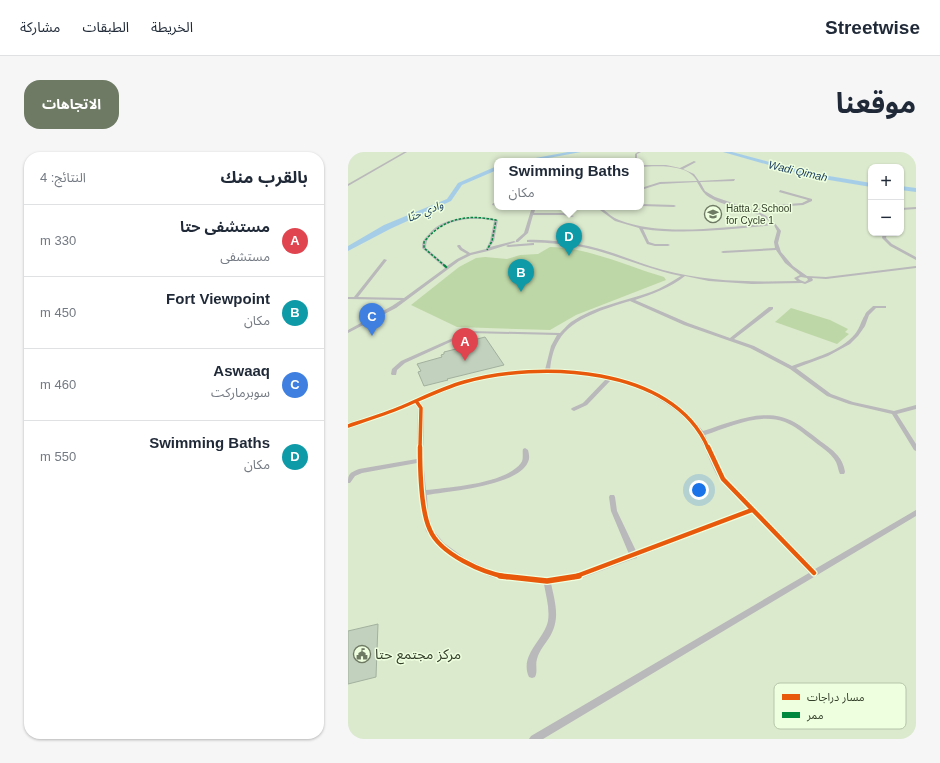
<!DOCTYPE html>
<html lang="ar">
<head>
<meta charset="utf-8">
<style>
	body { margin:0; font-family:Helvetica,"Noto Sans Arabic",sans-serif; background:#f6f6f7; color:#1f2937; direction:rtl }
	.controls { position:absolute; right:12px; top:12px; display:grid; overflow:hidden; border-radius:8px; box-shadow:0 1px 3px #0004 }
	.controls button { width:36px; height:36px; display:grid; place-items:center; padding:0; border:0; border-bottom:1px solid #e0e1e3; background:#fff; color:#1f2937; font:20px sans-serif }
	.you { position:absolute; left:351px; top:338px; width:14px; height:14px; margin:-10px; border:3px solid #fff; border-radius:50%; background:#1a73e8; box-shadow:0 0 0 6px #1a73e833 }
	.badge { display:grid; place-items:center; width:26px; height:26px; border-radius:50%; background:#6e7a63; color:#fff; font-size:13px; font-weight:700 }
	.pin { position:absolute; translate:-50% -33px; filter:drop-shadow(0 1px 2px #0008) }
	.pin::after { content:''; position:absolute; top:21px; width:14px; height:12px; background:inherit; clip-path:polygon(0 0,100% 0,50% 100%) }
	.popup { position:absolute; left:146px; top:6px; width:150px; height:52px; box-sizing:border-box; display:grid; place-content:center; border-radius:8px; background:#fff; filter:drop-shadow(0 1px 3px #0005); font-size:13px; white-space:nowrap; color:#747a83 }
	.popup b { font-size:15px; color:#1f2937 }
	.popup::after { content:''; position:absolute; left:50%; top:100%; margin-left:-8px; border:8px solid transparent; border-top-color:#fff }
	.list { margin:0; padding:0; list-style:none }
	h2 { display:flex; justify-content:space-between; align-items:center; height:52px; margin:0; padding:0 16px; font-size:17px }
	h2 small { font-size:13px; font-weight:400; color:#747a83 }
	.list li { display:grid; grid-template-columns:26px 1fr auto; gap:12px; align-items:center; box-sizing:border-box; height:72px; padding:0 16px; border-top:1px solid #e0e1e3 }
	.list b { display:block; font-size:15px; white-space:nowrap }
	.list p { margin:0; font-size:13px; white-space:nowrap; color:#747a83 }
	.list em { font-size:13px; font-style:normal; color:#747a83 }
	.map { position:relative; flex:none; width:568px; height:587px; overflow:hidden; direction:ltr; border-radius:16px }
	header { display:flex; align-items:center; gap:24px; box-sizing:border-box; height:56px; padding:0 20px; background:#fff; border-bottom:1px solid #e0e1e3 }
	header strong { font-size:19px }
	nav { display:flex; gap:22px; margin-inline-start:auto; font-size:14px }
	.intro { display:flex; align-items:center; justify-content:space-between; box-sizing:border-box; height:96px; padding:0 24px }
	h1 { margin:0; font-size:28px }
	.button { padding:10px 18px; border-radius:16px; background:#6e7a63; color:#fff; font-size:14px; font-weight:700 }
	main { display:flex; gap:24px; padding:0 24px }
	aside { flex:1; background:#fff; border-radius:16px; box-shadow:0 1px 3px #0004 }
	.map>svg:first-child { display:block }
	.green { fill:#bed7a6 }
	.lines { fill:none; stroke-linecap:round; stroke-linejoin:round }
	.river { fill:#a6cde8; fill-rule:evenodd }
	.building { fill:#c2d1bd; stroke:#a2b19e }
	.minor { fill:#b9b8ba; fill-rule:evenodd }
	.quiet-far1 { stroke:#00873e; stroke-width:1.5; stroke-dasharray:2.5 1.5; stroke-linecap:butt }
	.quiet { stroke:#00873e; stroke-width:2; stroke-dasharray:4 2; stroke-linecap:butt }
	.cycleway-far2-casing { stroke:#eeffdf; stroke-width:5.5 }
	.cycleway-far1-casing { stroke:#eeffdf; stroke-width:7 }
	.cycleway-casing { stroke:#eeffdf; stroke-width:8 }
	.cycleway-far2 { stroke:#e8590c; stroke-width:3.5 }
	.cycleway-far1 { stroke:#e8590c; stroke-width:4.5 }
	.cycleway { stroke:#e8590c; stroke-width:5.5 }
	.labels { text-anchor:middle; stroke-width:3; stroke-linejoin:round; paint-order:stroke }
	.far-poi-label { font-size:10px; fill:#343f2a; stroke:#eeffdf; text-anchor:start }
	.far-water-label { font-size:11px; font-style:italic; fill:#193b5c; stroke:#eeffdf }
	.near-poi-label { font-size:14px; fill:#343f2a; stroke:#eeffdf; text-anchor:start }
	.key { fill:#eeffdf; stroke:#b6c5a9; stroke-width:1 }
	.key-label { font-size:11px; fill:#343f2a }
</style>
</head>
<body>
<header>
<strong>Streetwise</strong>
<nav><a>الخريطة</a><a>الطبقات</a><a>مشاركة</a></nav>
</header>
<div class="intro"><h1>موقعنا</h1><a class="button">الاتجاهات</a></div>
<main>
<div class="map">
<svg width="568" height="587" viewBox="0 0 568 587">
	<rect width="100%" height="100%" fill="#dbe9cd"/>
	<path class="green" d="M202,95C242,96 278,114 316,125L318,128L228,163L202,178L109,175L63,153L111,115L128,106L137,105L159,107L172,103L190,102Z
		M443,156L482,168L500,177L497,180L501,182L489,192L427,170Z"/>
	<g class="lines">
		<path class="river" d="M220,0H233L184,9H171Z
			M375,0H384L463,21L523,31V35L463,25Z
			M149,14V18L114,33L103,49L42,77L0,99V94L36,73L99,47L110,31Z
			M553,34L568,36V40L553,38Z"/>
	</g>
	<path class="building" d="M137,185L156,213L99,227L100,228L76,234L70,220L73,219L69,212L94,205L93,203L96,202V200L112,196L111,194L115,193L114,191Z
		M30,472L28,525L0,532V479Z"/>
	<g class="lines">
		<path class="minor" d="M56,0H59L0,34V32Z
			M290,0H293L289,2V9H287V2Z
			M346,9L348,10L335,17L346,22L351,29L387,27L386,29L352,30L357,39L367,45L405,58L427,53L454,51L460,48L431,40L432,38L464,47V49L455,53L427,55L408,59C420,64 426,69 433,79L430,91L433,100L445,114L459,124L478,125L568,114V116L478,127L464,126L465,128L464,129L457,132L454,131L404,132L361,129L337,124C322,136 304,142 287,148L340,171L382,186L421,155H425V157L386,187L406,194L444,214C465,206 492,200 507,182C512,176 513,169 517,163C518,159 523,157 525,154H538V156H528L521,163L517,174L510,184L502,192L480,204L448,216L483,242L505,250L546,259L568,253V257L549,262L568,292V299L566,298L544,262L501,252L479,244L442,217L402,196L336,173L282,149C259,156 224,166 211,188C205,197 203,208 202,218C243,217 293,228 327,252C331,255 334,258 338,262C344,267 350,273 355,279C384,270 417,254 446,270C455,275 463,282 471,288C483,297 495,304 497,320L496,322H492C490,318 490,314 488,310C483,300 471,294 463,287C455,281 447,274 437,270C411,260 382,275 357,283L371,314L377,325L467,417L568,358V364L195,587H181L183,584L461,421L404,361L289,405V406L285,407L231,427L203,431C207,451 213,467 201,486C197,492 191,499 189,507C187,513 190,519 187,525L184,526L181,525C171,503 196,488 200,469C202,457 198,444 196,432L174,430L143,425L112,411L90,395L78,379L74,361L69,311L14,321L7,324L2,331H0C0,321 2,321 11,317L69,307L70,256L67,251L43,261L0,276V272L46,256L114,229L144,222L175,218H197L203,194L209,183L122,181L57,211L49,218L48,223H44L43,222L44,217L53,209L121,179L212,181C216,177 219,173 223,170C247,154 277,149 303,140C314,136 323,130 333,124C303,118 276,106 247,98C225,92 202,91 180,90H179V88C199,87 229,91 248,96C271,102 293,112 315,118C359,130 404,130 449,129L446,126L452,123L437,111L428,98L375,101L373,100L375,99L427,96L426,90L429,79L426,73C382,77 338,83 295,77L301,90L307,92H320L322,93L320,94H307L299,92L291,76L267,69L252,58V55H256V58C260,61 265,66 271,68C314,85 378,75 424,71C404,55 377,57 358,43C354,39 352,35 349,30L312,32L293,38V36L312,30L349,29C340,12 310,14 293,15V13H318L332,16ZM453,125L459,126L460,128L457,130L452,128L450,126ZM175,221C204,221 229,221 258,227L235,251L224,256L223,257L224,258L226,259L239,253L263,228C292,234 337,257 351,284C359,298 363,315 372,328C380,338 391,348 400,357L288,399L269,359L267,345L266,343H262L261,345L263,359L281,402L231,421L199,426L174,424L147,420L118,407L96,391L85,378L80,361L79,343C102,339 170,334 180,310C182,306 181,302 180,298L177,296L175,297C174,301 176,307 173,311C157,332 102,335 78,338L75,308L76,256L71,250L118,231L144,225Z
			M145,51L149,52V54L144,53Z
			M293,52L326,53L328,54L326,55L293,54Z
			M184,55H188L186,61H215L226,64L224,65L215,63H185L180,81L170,90H168V88L176,81Z
			M568,55V57L553,58V56Z
			M127,65L142,66L150,68L146,89L142,95L166,89L168,90L140,99L123,103L111,109L48,156L0,181V178L44,154L53,148L0,147V145H6L36,107L39,108L10,145L56,146L97,116L74,96C74,89 76,87 81,82C92,68 111,66 127,65ZM120,67H135L146,69L142,89L138,97L122,101L114,96L112,93H110L109,94L112,98L119,102L109,107L99,114L78,96C78,76 104,69 120,67Z
			M535,81H539L538,86L544,92L568,105V108L542,94L534,86Z
			M185,91H186V93L160,95L158,94L160,93Z"/>
		<path class="quiet-far1" d="M97,114L76,96V90C95,66 119,62 148,68L144,89L139,98"/>
		<path class="quiet" d="M96,113L99,116"/>
		<g class="cycleway-far2-casing">
			<path id="cycleway-far2" d="M68,249L73,256L72,296
				M0,274C18,268 37,262 54,255C75,246 95,236 116,230C190,209 325,213 360,296"/>
		</g>
		<g class="cycleway-far1-casing">
			<path id="cycleway-far1" d="M72,295C72,317 73,359 82,378C92,402 135,421 159,425
				M360,295L375,327L466,421
				M226,425L404,358"/>
		</g>
		<g class="cycleway-casing">
			<path id="cycleway" d="M152,424L199,429L231,424"/>
		</g>
		<use href="#cycleway-far2" class="cycleway-far2"/>
		<use href="#cycleway-far1" class="cycleway-far1"/>
		<use href="#cycleway" class="cycleway"/>
	</g>
	<defs>
		<g id="school-ring" transform="scale(0.9)"><circle r="9.5" fill="#eeffdf" stroke="#6e7a63" stroke-width="1.5"/><path d="M0-5L7-2L0 1L-7-2ZM-4 1L0 2.5L4 1V4Q0 6-4 4Z" fill="#6e7a63"/></g>
		<g id="civic-ring" transform="scale(0.9)"><circle r="9.5" fill="#eeffdf" stroke="#6e7a63" stroke-width="1.5"/><path d="M-.6-6.5H3V-4.5H.6V-3L4-1V1h2V6H-6V1h2V-1L-.6-3ZM-1.2 2.5V6h2.4V2.5Z" fill="#6e7a63"/></g>
	</defs>
	<g fill-rule="evenodd">
		<use href="#school-ring" x="365" y="62"/>
		<use href="#civic-ring" x="14" y="502"/>
	</g>
	<g class="labels">
		<g class="far-poi-label">
			<text x="378" y="60">Hatta 2 School<tspan x="378" dy="12">for Cycle 1</tspan></text>
		</g>
		<g class="far-water-label">
			<text transform="translate(450 19) rotate(13)" y="4">Wadi Qimah</text>
			<text transform="translate(77 59) rotate(-23)" y="4">وادي حتّا</text>
		</g>
		<g class="near-poi-label">
			<text x="27" y="507">مركز مجتمع حتا</text>
		</g>
	</g>
	<rect x="426" y="531" width="132" height="46" rx="6" class="key"/>
	<rect x="434" y="542" width="18" height="6" fill="#e8590c"/>
	<rect x="434" y="560" width="18" height="6" fill="#00873e"/>
	<g class="key-label">
		<text x="459" y="549">مسار دراجات</text>
		<text x="459" y="567">ممر</text>
	</g>
</svg>
<div class="controls">
<button>+</button>
<button>−</button>
</div>
<div class="you"></div>
<div class="pin badge" style="left:117px;top:209px;background:#e0444e">A</div>
<div class="pin badge" style="left:173px;top:140px;background:#0f9aa8">B</div>
<div class="pin badge" style="left:24px;top:184px;background:#3f7fe0">C</div>
<div class="pin badge" style="left:221px;top:104px;background:#0f9aa8">D</div>
<div class="popup"><b>Swimming Baths</b>مكان</div>
</div>
<aside>
<h2>بالقرب منك<small>النتائج: 4</small></h2>
<ul class="list">
<li><span class="badge" style="background:#e0444e">A</span><div><b>مستشفى حتا</b><p>مستشفى</p></div><em>330 m</em></li>
<li><span class="badge" style="background:#0f9aa8">B</span><div><b>Fort Viewpoint</b><p>مكان</p></div><em>450 m</em></li>
<li><span class="badge" style="background:#3f7fe0">C</span><div><b>Aswaaq</b><p>سوبرماركت</p></div><em>460 m</em></li>
<li><span class="badge" style="background:#0f9aa8">D</span><div><b>Swimming Baths</b><p>مكان</p></div><em>550 m</em></li>
</ul>
</aside>
</main>
</body>
</html>
